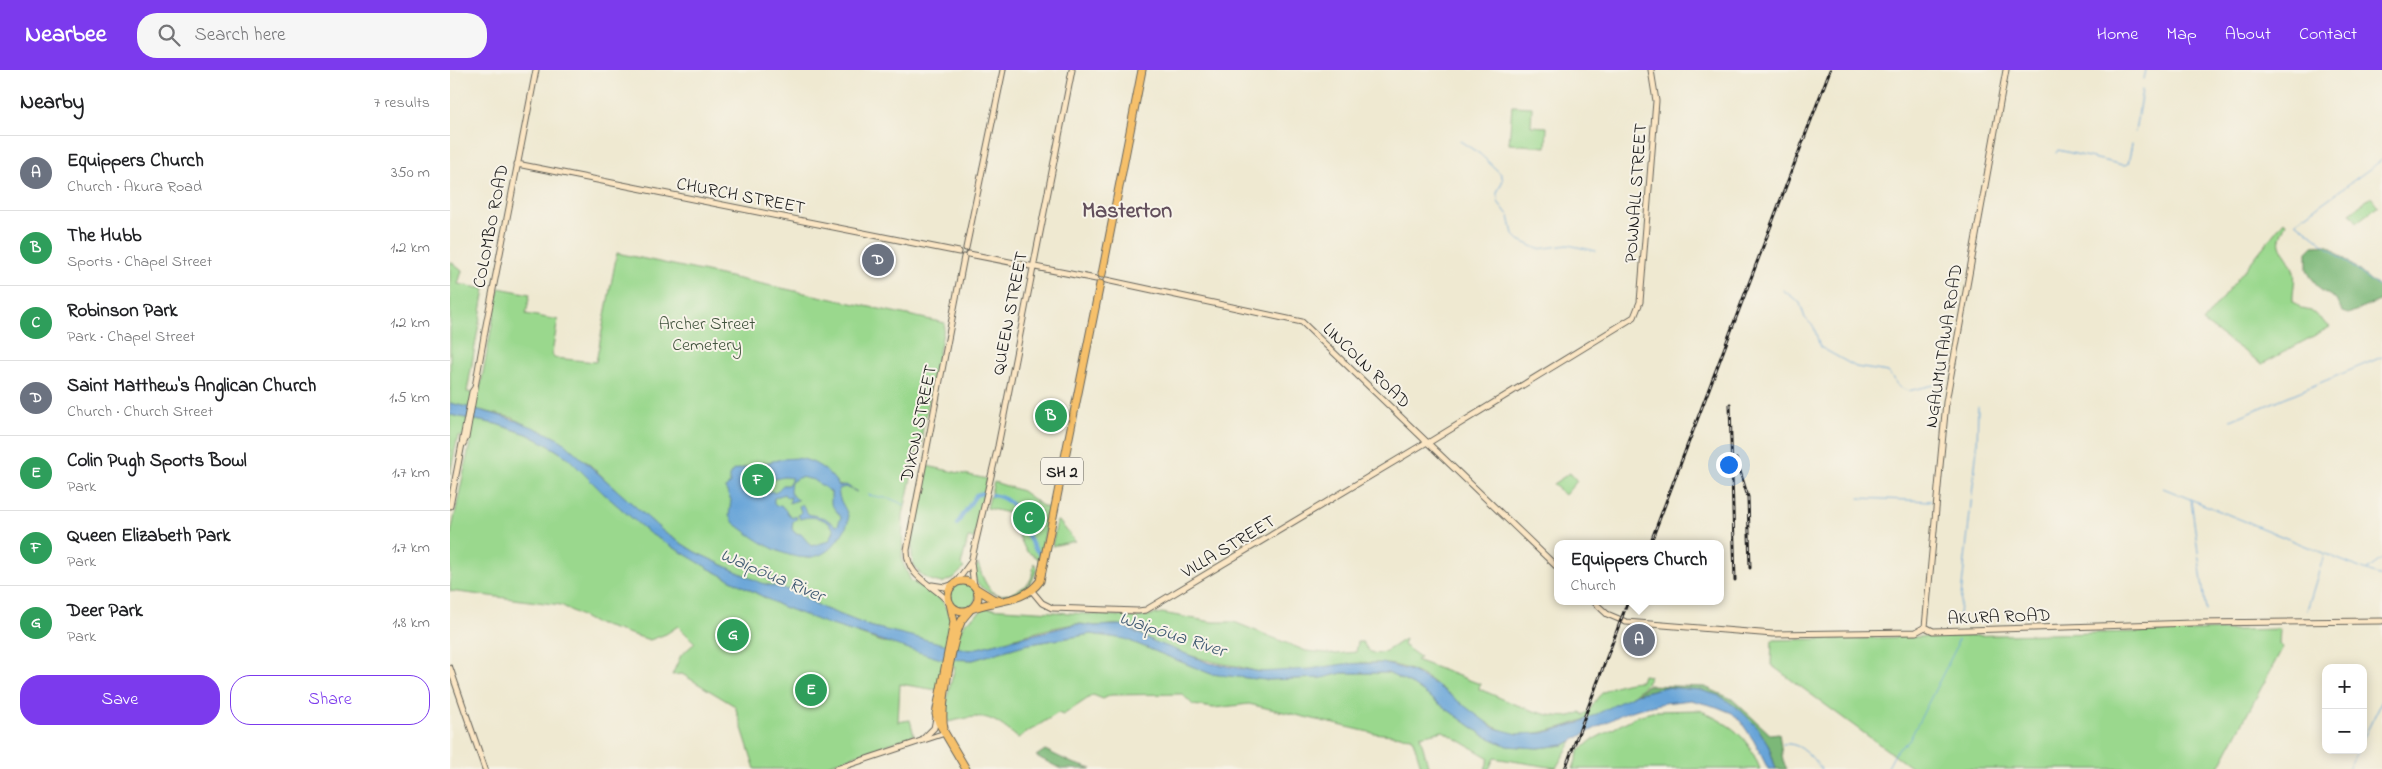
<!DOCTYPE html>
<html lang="en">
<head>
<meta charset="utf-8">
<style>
	body { margin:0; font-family:"Indie Flower",sans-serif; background:#f6f6f6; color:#202124 }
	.controls { position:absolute; right:15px; bottom:15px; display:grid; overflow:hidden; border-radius:10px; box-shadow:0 2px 12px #0003 }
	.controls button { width:45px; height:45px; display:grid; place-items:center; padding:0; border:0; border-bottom:1px solid #e0e0e0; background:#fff; color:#202124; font:25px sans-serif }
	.you { position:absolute; left:1278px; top:394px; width:18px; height:18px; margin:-12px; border:4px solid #fff; border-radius:50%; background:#1a73e8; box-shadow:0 0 0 8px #1a73e833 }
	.badge { display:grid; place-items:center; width:32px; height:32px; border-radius:50%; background:#7c3aed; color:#fff; font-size:16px; font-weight:700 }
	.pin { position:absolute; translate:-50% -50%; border:2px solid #fff; box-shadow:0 1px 5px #0006 }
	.popup { position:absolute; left:1104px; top:470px; width:170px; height:65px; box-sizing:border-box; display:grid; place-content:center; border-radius:10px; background:#fff; filter:drop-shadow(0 1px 4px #0005); font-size:16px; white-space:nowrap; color:#757577 }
	.popup b { font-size:19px; color:#202124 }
	.popup::after { content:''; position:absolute; left:50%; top:100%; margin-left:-10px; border:10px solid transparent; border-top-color:#fff }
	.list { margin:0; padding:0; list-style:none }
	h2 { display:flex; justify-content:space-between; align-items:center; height:65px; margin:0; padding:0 20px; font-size:21px }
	h2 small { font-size:16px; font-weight:400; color:#757577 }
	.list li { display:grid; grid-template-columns:32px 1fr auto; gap:15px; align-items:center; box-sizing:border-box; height:75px; padding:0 20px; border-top:1px solid #e0e0e0 }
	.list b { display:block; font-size:19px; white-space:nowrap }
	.list p { margin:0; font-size:16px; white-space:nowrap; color:#757577 }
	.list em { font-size:16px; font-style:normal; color:#757577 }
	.actions { display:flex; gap:10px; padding:15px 20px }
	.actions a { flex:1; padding:11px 0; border:1px solid #7c3aed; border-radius:20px; text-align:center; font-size:18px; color:#7c3aed }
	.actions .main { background:#7c3aed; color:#fff }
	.icon { flex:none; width:28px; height:28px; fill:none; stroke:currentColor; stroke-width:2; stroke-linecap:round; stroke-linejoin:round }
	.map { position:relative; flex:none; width:1932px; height:699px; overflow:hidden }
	header { display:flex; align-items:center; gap:30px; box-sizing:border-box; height:70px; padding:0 25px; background:#7c3aed; color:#fff }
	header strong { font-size:24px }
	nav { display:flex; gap:28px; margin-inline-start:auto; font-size:18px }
	.search { width:350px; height:45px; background:#f6f6f6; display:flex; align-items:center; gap:12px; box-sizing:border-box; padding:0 18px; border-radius:20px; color:#757577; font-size:19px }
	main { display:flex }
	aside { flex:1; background:#fff }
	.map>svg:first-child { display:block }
	.green { fill:#9ad88d; stroke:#5b7a54 }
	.forest { fill:#7bb878; stroke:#4c6a4a }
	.water { fill:#67a4d8; stroke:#42607a; fill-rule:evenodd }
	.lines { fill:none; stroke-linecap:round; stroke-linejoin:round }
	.stream { stroke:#67a4d8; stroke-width:1 }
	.canal { stroke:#67a4d8; stroke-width:4 }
	.secondary-casing { stroke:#66645b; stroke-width:7 }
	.highway-casing { stroke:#66645b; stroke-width:9 }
	.secondary { stroke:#fbe6c4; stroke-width:5 }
	.highway { stroke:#f6c06b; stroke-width:7 }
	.rail-casing { stroke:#1c1c1c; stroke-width:3 }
	.rail { stroke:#f7f3e8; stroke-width:1; stroke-dasharray:4; stroke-linecap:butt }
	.labels { text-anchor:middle; stroke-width:4; stroke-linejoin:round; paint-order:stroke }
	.shield { fill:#f7f3e8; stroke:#5e5c59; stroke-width:1 }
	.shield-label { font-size:16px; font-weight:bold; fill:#1c1c1c }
	.street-label { font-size:18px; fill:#1c1c1c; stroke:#f7f3e8 }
	.park-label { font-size:18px; fill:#42543e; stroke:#f7f3e8 }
	.water-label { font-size:19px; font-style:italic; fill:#3e5971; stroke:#f7f3e8 }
	.district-label { font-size:22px; font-weight:bold; fill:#624f5c; stroke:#f7f3e8 }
</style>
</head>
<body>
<header>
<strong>Nearbee</strong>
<div class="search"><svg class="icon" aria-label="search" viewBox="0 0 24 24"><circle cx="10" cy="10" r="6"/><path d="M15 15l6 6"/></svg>Search here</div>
<nav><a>Home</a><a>Map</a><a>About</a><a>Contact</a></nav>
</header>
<main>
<aside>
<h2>Nearby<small>7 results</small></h2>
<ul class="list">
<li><span class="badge" style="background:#6b7280">A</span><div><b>Equippers Church</b><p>Church · Akura Road</p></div><em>350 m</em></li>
<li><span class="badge" style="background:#2e9e5b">B</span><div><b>The Hubb</b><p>Sports · Chapel Street</p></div><em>1.2 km</em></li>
<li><span class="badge" style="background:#2e9e5b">C</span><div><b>Robinson Park</b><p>Park · Chapel Street</p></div><em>1.2 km</em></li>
<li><span class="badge" style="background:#6b7280">D</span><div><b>Saint Matthew's Anglican Church</b><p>Church · Church Street</p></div><em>1.5 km</em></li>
<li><span class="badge" style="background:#2e9e5b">E</span><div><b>Colin Pugh Sports Bowl</b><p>Park</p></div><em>1.7 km</em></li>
<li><span class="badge" style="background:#2e9e5b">F</span><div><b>Queen Elizabeth Park</b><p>Park</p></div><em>1.7 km</em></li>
<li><span class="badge" style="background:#2e9e5b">G</span><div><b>Deer Park</b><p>Park</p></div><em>1.8 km</em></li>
</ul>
<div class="actions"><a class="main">Save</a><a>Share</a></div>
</aside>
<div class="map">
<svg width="1932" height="699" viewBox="0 0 1932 699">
	<rect width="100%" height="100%" fill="#f7f3e8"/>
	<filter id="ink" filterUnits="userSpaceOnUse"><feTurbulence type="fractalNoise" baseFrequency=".02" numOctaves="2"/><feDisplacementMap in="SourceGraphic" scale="10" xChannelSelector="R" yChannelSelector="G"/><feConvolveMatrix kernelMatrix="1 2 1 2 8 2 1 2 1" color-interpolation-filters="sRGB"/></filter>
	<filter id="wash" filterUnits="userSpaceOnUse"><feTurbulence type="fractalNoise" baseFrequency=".0096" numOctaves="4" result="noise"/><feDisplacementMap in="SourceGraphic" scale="20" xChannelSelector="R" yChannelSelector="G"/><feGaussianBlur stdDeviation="1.12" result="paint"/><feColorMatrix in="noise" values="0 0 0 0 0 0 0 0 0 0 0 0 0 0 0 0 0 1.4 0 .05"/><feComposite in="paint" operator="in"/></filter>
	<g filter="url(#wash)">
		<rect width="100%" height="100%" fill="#efe9d1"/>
		<path class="green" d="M1062,36L1082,37L1081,56L1097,57L1096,77L1059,74Z
			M1921,127L1928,136L1907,152L1900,143Z
			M1834,151L1836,153C1822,181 1834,176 1843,199C1847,209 1842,220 1843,231L1852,239L1861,241L1880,257L1812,294L1753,252Z
			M167,183L495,253L472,363V377L468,376L453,445L452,491L461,511L486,524L493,532L501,549L498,561L503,562L505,545L511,546V563L515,553L535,538L689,547L712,543L762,552H784L856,581L886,584L906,582L908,572H913C924,595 939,578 955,569L953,575L970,587L966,590L1030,614L1029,619C1053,628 1108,658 1131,642L1133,645C1142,640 1143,633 1149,626C1158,616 1178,611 1191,611L1193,605L1200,606C1191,634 1096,668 1067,664C1026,658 999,615 961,600C913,581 862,606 812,602C803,601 795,598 786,596C755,591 736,585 707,573C696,568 682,556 670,555C662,554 655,556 647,556C640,556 632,553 625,554C589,559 554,573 519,580L502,577L500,589L523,590L574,575L641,564L675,569L761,604L816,610L872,608L892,603H938L963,615L1033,665L1057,676L1088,678L1114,675L1122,671L1106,698L1044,688L1039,699H1035L1039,688L993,661L970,666L979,699H972L962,667L923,663L799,634L764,638L743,635L732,624L661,625L653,629L643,625L613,645L608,643L568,668C538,643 534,644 498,652L497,627L505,597L492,595L487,620L450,614L448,652L460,650L464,665L367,699H305L285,636L232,604L222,605L231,585L245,573L228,556L216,564L200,570L144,553L111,535L0,521V468L21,368L8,366L0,404V345L46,354L77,364L98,375L117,387L153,423L258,498L331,536L432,572L500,577L419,556L373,538L343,521L311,513L245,482L215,463L176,429L137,392L63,348L0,333V191L12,201L8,214L35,219L17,322L29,324L49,218L80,224L76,244L108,250L102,283L104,288L146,292Z
			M477,396L537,409L524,468H518L511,495L514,498L505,507L492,513C480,511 469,506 464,495C456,478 473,417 477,396Z
			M1120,403L1127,411L1115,425L1103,414Z
			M544,412L572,421L594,437L601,438L589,489L576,481L558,443L537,438Z
			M607,451H609L625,471L602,476Z
			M584,493L587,499C572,548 507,517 528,494C531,503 536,519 546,524C554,528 574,519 579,512C583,508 583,499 584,493Z
			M500 526a13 13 0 1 1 26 0a13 13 0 1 1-26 0Z
			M1830,559L1829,574L1833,577L1768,699H1463L1321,595L1322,570Z
			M1250,640C1283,657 1296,663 1310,699H1123L1129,681L1142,670L1187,646L1206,641Z"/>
		<path class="forest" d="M1878,175L1932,220V230L1898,244L1892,242L1886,229L1872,221L1860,206L1857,199V182L1863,176Z
			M1197,615L1255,617L1282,629L1320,664L1329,663L1333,691L1337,699H1326L1318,674L1289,639L1215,617L1186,624Z
			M595,680L622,693L642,699H611L586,686Z"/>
		<path class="water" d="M0,333C39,342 76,351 112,371L215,463L245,482L311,513L343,521L373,538L419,556L519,580L627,554L645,556L671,555L703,571L759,593L811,602L860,599L894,594L932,593L962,601L988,616L1044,658L1068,664L1093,663L1129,653L1186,624L1215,617L1250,620L1270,626L1289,639L1307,657L1318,674L1326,699H1318L1304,671L1291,652L1282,643L1267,637L1241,630L1214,633L1188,639L1172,644L1114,675L1088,678L1057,676L1033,665L963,615L938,603H892L872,608L816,610L761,604L675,569L641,564L574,575L523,590L491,589L375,553L331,536L258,498L199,463L153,423L117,387L98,375L77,364L46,354L0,345Z
			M347,388C364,390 379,400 389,416L396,415L407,422L395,417L389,419C386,431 401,441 398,452C396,459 390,467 386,472C359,508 310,473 284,453L279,446L281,430L275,418L280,414V406L284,400L332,389ZM334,407L342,408L338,415H333L325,423L321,421L316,424C317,410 320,410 334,407ZM350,407L364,410L381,422V434L391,447L388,455L386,456L375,448L358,444L352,434L349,436L351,442L348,445L350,449C361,445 380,448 384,461L379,471L361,476L351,464L345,463L342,459L343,451L347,449L346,446L342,448L331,435L326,436L324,434V428L334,424L337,428L341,427L339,433L348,430C340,422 339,426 341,412Z"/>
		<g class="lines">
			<path class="stream" d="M1694,9L1696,0
				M1685,62L1692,20
				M1010,71L1030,84L1051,104L1053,110L1047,123L1048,132L1059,146L1063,164L1069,170L1088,179L1118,175L1146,181
				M1606,83L1608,80L1673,95L1678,94L1682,74
				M1932,90L1846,152L1932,220
				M1333,220L1350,233L1355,248L1364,257L1370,277L1406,297L1438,302L1449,317L1458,321L1484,315
				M1781,350L1932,287
				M1713,418L1932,507
				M418,425L441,429L455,435
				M1409,428L1481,431
				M1741,430L1756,541
				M1917,500L1932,489
				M1857,540L1874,485
				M1508,554L1527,378L1528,337
				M1913,669L1932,631
				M1333,674C1351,672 1361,686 1371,699
				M1437,699L1447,680L1459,671L1506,578L1508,569
				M1898,699L1908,680"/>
			<path class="canal" d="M542,425C575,429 570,465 590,484
				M507,454L526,425L533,423"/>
		</g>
	</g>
	<g filter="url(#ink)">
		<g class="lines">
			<g class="secondary-casing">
				<path id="secondary" d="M67,94L509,182
					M516,178L553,0
					M519,184L646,209
					M656,210L852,252L1108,498
					M978,373L1184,247L1190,232L1206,31L1201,0
					M13,374L16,368L36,255L86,0
					M0,436L22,322L24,319
					M505,514L521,492
					M482,515L495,517L504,514
					M524,516L521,492L548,376L622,0
					M582,521L592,533L602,538L688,541L696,540L977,372
					M1143,531L1157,544L1176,552L1323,564L1466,562L1475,557
					M499,533C483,513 457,509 457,480L514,187
					M1475,557L1496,332L1556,0
					M1475,557L1483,561L1743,553L1932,551
					M0,598L35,699
					M473,669L484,658L486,648
					M386,699L495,663"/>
			</g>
			<g class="highway-casing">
				<path id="highway" d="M652,204L692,0
					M498 526a15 15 0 1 1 30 0a15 15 0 1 1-30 0Z
					M527,519L543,529L548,530
					M500,533L504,552L486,644L489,653L516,699
					M521,539C545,529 573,534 590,511L650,214
					M494,658C489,640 503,569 511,552C513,547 517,544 520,540"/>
			</g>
			<use href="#secondary" class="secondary"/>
			<use href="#highway" class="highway"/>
			<g class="rail-casing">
				<path id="rail" d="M1280,334L1285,510
					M1286,389L1298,427L1300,498
					M1200,474L1380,0
					M1115,699L1178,531"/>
			</g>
			<use href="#rail" class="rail"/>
		</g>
	</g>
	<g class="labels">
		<rect class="shield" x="591" y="387.5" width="42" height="27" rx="4"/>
		<g class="shield-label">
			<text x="612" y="407">SH 2</text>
		</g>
		<g class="street-label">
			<text transform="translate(1185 123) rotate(-86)" y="6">POWNALL STREET</text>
			<text transform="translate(291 125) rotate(11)" y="6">CHURCH STREET</text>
			<text transform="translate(40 156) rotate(-79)" y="6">COLOMBO ROAD</text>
			<text transform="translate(559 243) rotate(-79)" y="6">QUEEN STREET</text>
			<text transform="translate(1493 276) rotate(-81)" y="6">NGAUMUTAWA ROAD</text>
			<text transform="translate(917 295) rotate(44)" y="6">LINCOLN ROAD</text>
			<text transform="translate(468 353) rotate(-78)" y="6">DIXON STREET</text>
			<text transform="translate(778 476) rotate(-31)" y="6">VILLA STREET</text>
			<text transform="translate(1549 546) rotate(-2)" y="6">AKURA ROAD</text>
		</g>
		<g class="park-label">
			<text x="257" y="259">Archer Street<tspan x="257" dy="21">Cemetery</tspan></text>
		</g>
		<g class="water-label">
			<text transform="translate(323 504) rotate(23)" y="7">Waipōua River</text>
			<text transform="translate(723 563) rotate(18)" y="7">Waipōua River</text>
		</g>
		<g class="district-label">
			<text x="677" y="147">Masterton</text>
		</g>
	</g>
</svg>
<div class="controls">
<button>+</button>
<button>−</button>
</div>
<div class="you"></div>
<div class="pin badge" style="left:1189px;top:570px;background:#6b7280">A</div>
<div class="popup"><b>Equippers Church</b>Church</div>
<div class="pin badge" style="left:601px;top:346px;background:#2e9e5b">B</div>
<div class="pin badge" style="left:579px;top:448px;background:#2e9e5b">C</div>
<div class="pin badge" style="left:428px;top:190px;background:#6b7280">D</div>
<div class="pin badge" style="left:361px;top:620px;background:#2e9e5b">E</div>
<div class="pin badge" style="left:308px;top:410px;background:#2e9e5b">F</div>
<div class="pin badge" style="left:283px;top:565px;background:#2e9e5b">G</div>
</div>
</main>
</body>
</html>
